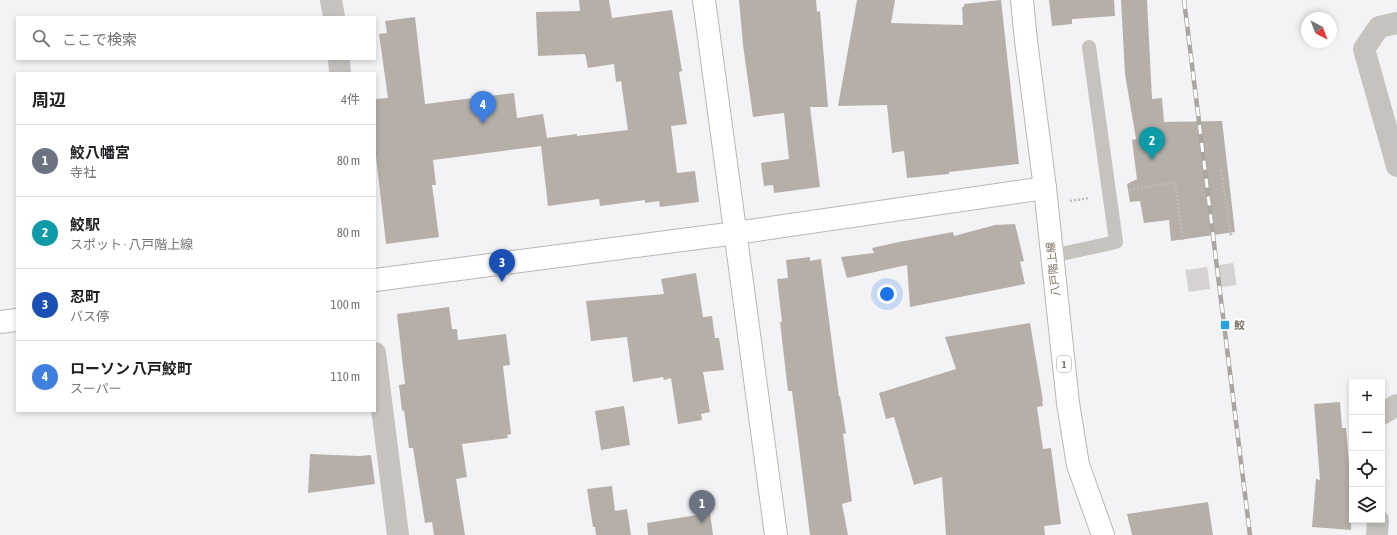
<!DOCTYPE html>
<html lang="ja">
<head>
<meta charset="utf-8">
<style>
	body { margin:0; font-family:"Asap Condensed","Noto Sans JP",sans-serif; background:#f6f6f6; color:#202124 }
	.controls { position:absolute; right:12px; bottom:12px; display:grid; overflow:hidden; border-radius:0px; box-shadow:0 2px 6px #0003 }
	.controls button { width:36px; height:36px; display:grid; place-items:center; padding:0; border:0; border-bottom:1px solid #e0e0e0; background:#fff; color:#202124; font:20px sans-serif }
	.compass { position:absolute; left:1301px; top:12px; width:36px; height:36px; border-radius:50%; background:#fff; box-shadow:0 2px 6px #0003; rotate:138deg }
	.you { position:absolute; left:887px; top:294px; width:14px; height:14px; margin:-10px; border:3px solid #fff; border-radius:50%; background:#1a73e8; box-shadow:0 0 0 6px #1a73e833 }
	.badge { display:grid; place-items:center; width:26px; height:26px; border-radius:50%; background:#db2777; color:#fff; font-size:13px; font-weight:700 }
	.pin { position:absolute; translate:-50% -33px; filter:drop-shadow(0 1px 2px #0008) }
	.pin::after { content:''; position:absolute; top:21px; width:14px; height:12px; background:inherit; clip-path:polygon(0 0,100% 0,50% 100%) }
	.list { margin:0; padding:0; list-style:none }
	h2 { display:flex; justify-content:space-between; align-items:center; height:52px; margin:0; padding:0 16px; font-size:17px }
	h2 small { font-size:13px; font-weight:400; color:#757577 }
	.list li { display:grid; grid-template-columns:26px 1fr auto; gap:12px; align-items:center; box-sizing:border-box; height:72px; padding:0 16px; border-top:1px solid #e0e0e0 }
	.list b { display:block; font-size:15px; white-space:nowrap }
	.list p { margin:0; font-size:13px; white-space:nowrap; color:#757577 }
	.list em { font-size:13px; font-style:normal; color:#757577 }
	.icon { flex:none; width:22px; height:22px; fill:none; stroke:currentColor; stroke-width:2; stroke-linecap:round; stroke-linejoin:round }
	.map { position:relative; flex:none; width:1397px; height:535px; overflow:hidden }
	.search { position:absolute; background:#fff; box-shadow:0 2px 6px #0003; left:16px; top:16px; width:360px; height:44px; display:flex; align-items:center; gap:10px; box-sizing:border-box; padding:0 14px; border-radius:0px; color:#757577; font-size:15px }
	.panel { position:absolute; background:#fff; box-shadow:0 2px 6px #0003; left:16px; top:72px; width:360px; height:340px; border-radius:0px }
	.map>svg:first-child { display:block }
	.building { fill:#b5afa8 }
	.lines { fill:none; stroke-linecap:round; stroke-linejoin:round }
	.street-tunnel { stroke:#d6d2d1; stroke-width:22; stroke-dasharray:22 11; stroke-linecap:butt }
	.secondary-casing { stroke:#bbb7b1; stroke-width:24 }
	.primary-casing { stroke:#bab7b2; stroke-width:24 }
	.path { stroke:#bebcb9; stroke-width:2.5; stroke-dasharray:2 2; stroke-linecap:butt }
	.lane { stroke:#c6c3bf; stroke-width:14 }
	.street { stroke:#c6c3bf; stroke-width:22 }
	.secondary { stroke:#fff; stroke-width:22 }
	.primary { stroke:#fff; stroke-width:22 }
	.rail-casing { stroke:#aaa59e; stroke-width:4.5 }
	.rail { stroke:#fff; stroke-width:3; stroke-dasharray:9; stroke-linecap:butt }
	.poi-dot { fill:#28a2e1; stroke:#fff; stroke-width:1.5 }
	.labels { text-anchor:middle; stroke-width:4; stroke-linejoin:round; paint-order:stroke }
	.shield { fill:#fff; stroke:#a49c90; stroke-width:1 }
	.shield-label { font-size:10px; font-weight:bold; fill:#7d7161 }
	.street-label { font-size:11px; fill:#7d7161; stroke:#fff }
	.poi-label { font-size:11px; font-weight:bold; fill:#7d7161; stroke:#fff; text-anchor:start }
</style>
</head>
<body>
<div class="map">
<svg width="1397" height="535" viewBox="0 0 1397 535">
	<rect width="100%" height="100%" fill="#f3f3f6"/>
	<path class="building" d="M579,0H609L612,18L672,10L682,71L679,72L687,124L671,126L677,173L695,171L699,202L660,207L659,201L645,203V200L600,206L599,199L548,206L541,146L433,160L436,185H432L439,237L386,244L375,148V99L388,98L379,34L387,33L385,21L415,17L425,104L514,93L517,118L543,114L547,138L577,134V136L628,130L621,81L616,82L614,64L588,68L585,54L538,56L536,12L580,11Z
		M739,0H816L817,12L820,11L828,107H810L820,187L774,193L773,185L764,186L761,163L789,159L784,113L753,117L743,45Z
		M857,0H895L891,23L963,25L962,7H964V4L1001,0L1019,164L949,172V174L907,178L904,151L892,153L887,105L838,106Z
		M1049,0H1114L1115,16L1072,19V24L1052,26Z
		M1121,0H1147L1152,99L1162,98L1164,122L1222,121L1235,232L1171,241L1169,220L1144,223L1140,201L1130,202L1127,184L1137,179L1132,140L1136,139L1125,74Z
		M1015,224L1024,261L1020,262L1025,284L910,307L907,265L847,278L841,257L874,253L872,248L899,242L953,232L954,236L995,225Z
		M810,257V261L821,259L839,397L840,396L846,433L843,434L852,501L842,504L848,535H810L792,391H788L780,322H782L777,279L788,278L786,260Z
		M696,273L703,317L712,316L715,338H719L724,370L703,372L710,412L701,414L702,420L678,424L671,378L664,380L663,377L633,382L627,337L591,341L586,301L664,294L661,279Z
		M449,307L452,329H457L458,340L506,334L510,365L503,366L511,434L507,435L508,438L462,444L467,477L456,479L465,535H434L432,522L425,523L413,448H409L404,410L402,411L399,385L405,384L397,314Z
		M1030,323L1043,401H1042L1043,406L1037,407L1043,449L1051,448L1061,524L1044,526L1045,535H946L942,477L914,485L894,417L886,419L879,393L956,369L945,337Z
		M1340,402L1342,428H1346L1350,475L1352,476L1349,502L1352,503L1351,530L1312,527L1316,479L1320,480L1314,404Z
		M624,406L630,445L601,450L595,411Z
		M310,454L359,456L371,455L375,484L308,493Z
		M612,486L615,511L627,509L631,535H596L595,527H593L587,489Z
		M1208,502L1213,535H1132L1127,514Z
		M710,513L713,535H648L647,523Z"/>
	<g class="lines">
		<path class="street-tunnel" d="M1187,281L1235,274"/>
		<g class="secondary-casing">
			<path id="secondary" d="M704,0L776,535
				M375,280L736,233L1045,188
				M0,322L17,320"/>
		</g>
		<g class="primary-casing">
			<path id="primary" d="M1022,0L1026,41L1045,188L1068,403L1078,465L1103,535"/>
		</g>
		<path class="path" d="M1221,170L1231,237
			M1129,190L1175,182L1183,240
			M1070,201L1089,198"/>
		<path class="lane" d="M1052,256L1116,242L1089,47"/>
		<path class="street" d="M331,0L334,17
			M1397,23L1379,27L1364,49L1397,166
			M339,59L340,73
			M375,353L398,535
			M1382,414L1397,405
			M1377,535L1378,520"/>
		<use href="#secondary" class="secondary"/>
		<use href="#primary" class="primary"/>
		<g class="rail-casing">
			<path id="rail" d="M1184,0L1250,535"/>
		</g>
		<use href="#rail" class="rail"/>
	</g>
	<rect class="poi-dot" x="1220" y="320" width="10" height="10" rx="2"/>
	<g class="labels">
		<rect class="shield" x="1057" y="356" width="14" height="16" rx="3"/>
		<g class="shield-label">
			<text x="1064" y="368">1</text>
		</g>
		<g class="street-label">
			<text transform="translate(1053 269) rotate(-96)" y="4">八戸階上線</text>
		</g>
		<g class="poi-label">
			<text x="1234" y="329">鮫</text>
		</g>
	</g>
</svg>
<div class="controls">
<button>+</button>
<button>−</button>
<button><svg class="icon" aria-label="locate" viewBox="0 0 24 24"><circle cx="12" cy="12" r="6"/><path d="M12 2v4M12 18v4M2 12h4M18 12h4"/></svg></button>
<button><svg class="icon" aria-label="layers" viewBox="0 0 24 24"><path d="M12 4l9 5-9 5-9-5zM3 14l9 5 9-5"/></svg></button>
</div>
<svg class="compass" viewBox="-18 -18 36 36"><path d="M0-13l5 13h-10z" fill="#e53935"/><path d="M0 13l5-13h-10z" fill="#757577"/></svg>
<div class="you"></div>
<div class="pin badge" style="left:702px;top:523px;background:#6b7280">1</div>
<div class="pin badge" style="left:1152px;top:160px;background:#0f9aa8">2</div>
<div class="pin badge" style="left:502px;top:282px;background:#1a4fb4">3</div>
<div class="pin badge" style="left:483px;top:124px;background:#3f7fe0">4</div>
<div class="search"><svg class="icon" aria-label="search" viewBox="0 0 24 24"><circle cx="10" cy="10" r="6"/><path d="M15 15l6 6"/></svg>ここで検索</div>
<section class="panel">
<h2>周辺<small>4件</small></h2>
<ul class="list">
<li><span class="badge" style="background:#6b7280">1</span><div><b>鮫八幡宮</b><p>寺社</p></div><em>80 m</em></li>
<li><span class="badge" style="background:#0f9aa8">2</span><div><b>鮫駅</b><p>スポット · 八戸階上線</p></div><em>80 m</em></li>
<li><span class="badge" style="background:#1a4fb4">3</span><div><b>忍町</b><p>バス停</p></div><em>100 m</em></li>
<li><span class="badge" style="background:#3f7fe0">4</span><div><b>ローソン 八戸鮫町</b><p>スーパー</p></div><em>110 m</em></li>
</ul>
</section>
</div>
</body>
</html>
